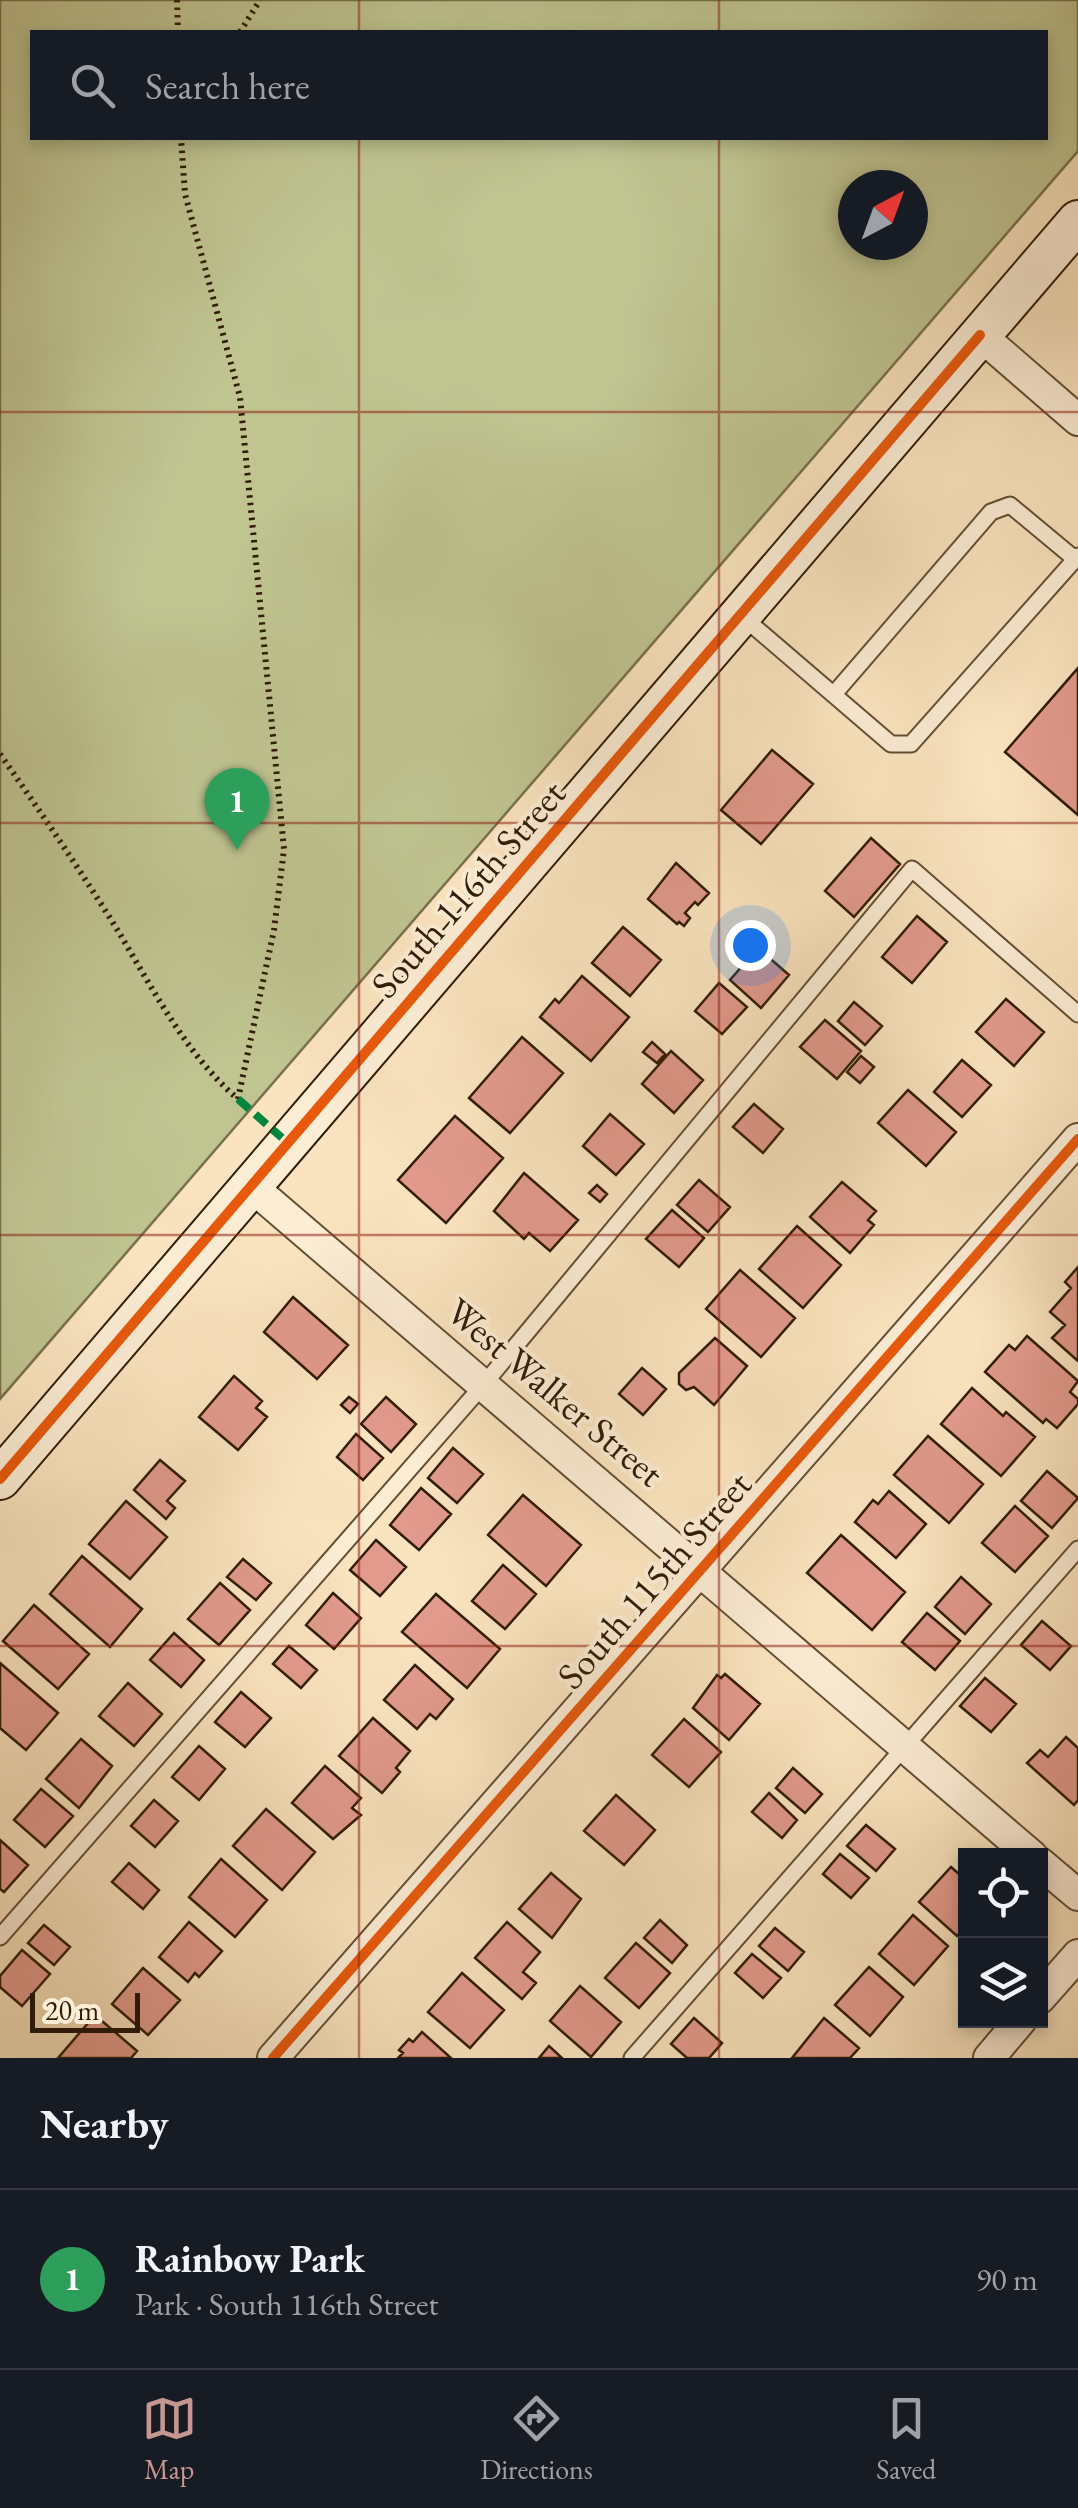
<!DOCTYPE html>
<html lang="en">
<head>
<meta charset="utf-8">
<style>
	body { margin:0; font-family:"EB Garamond",serif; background:#20242c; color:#f1f3f6 }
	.controls { position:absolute; right:30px; bottom:30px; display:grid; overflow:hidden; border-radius:0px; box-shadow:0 5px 15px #0003 }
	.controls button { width:90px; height:90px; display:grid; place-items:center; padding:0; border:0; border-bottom:2px solid #363941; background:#171b24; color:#f1f3f6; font:50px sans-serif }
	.compass { position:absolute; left:838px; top:170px; width:90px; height:90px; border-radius:50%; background:#171b24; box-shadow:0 5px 15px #0003; rotate:41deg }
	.scale { position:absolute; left:30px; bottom:25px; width:110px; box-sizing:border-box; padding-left:10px; border:5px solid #311c07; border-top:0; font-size:28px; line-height:35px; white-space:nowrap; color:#311c07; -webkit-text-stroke:8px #fcedd5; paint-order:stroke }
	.you { position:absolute; left:750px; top:945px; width:35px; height:35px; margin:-25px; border:8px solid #fff; border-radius:50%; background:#1a73e8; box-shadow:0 0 0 15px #1a73e833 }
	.badge { display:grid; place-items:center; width:65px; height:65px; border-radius:50%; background:#c59692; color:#fff; font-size:32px; font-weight:700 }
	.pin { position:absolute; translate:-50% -82px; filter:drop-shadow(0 2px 5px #0008) }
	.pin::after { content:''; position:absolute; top:52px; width:35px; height:30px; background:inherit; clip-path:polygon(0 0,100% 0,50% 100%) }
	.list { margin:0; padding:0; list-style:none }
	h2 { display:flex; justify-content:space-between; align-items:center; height:130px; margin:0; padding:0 40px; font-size:42px }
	h2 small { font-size:32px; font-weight:400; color:#9ea1a6 }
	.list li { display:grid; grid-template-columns:65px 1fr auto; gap:30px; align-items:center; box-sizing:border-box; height:180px; padding:0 40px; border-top:2px solid #363941 }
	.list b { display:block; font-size:38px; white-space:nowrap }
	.list p { margin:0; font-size:32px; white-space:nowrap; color:#9ea1a6 }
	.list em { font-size:32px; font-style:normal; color:#9ea1a6 }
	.icon { flex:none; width:55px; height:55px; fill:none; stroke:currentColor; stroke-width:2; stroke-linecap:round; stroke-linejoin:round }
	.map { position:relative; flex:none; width:1078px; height:2058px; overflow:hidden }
	.search { position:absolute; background:#171b24; box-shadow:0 5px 15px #0003; left:30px; right:30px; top:30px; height:110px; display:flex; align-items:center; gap:25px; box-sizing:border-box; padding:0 35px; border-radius:0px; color:#9ea1a6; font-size:38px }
	.sheet { height:310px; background:#171b24 }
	nav { display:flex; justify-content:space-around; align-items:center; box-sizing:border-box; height:140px; border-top:2px solid #363941; background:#171b24; font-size:28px; color:#9ea1a6 }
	nav a { display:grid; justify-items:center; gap:5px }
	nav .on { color:#c59692 }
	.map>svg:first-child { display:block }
	.green { fill:#bfc491; stroke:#78704c; stroke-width:2.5; fill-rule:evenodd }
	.building { fill:#e29a8c; stroke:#311c07; stroke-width:2.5 }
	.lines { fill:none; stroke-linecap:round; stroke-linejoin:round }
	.lane-casing { stroke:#634e35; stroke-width:19 }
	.street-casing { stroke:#634e35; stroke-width:34 }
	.secondary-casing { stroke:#311c07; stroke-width:44 }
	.path { stroke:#311c07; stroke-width:6; stroke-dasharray:2.5 5; stroke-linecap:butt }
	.lane { stroke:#fcedd5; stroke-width:15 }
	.street { stroke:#fcedd5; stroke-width:30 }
	.secondary { stroke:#fcedd5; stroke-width:40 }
	.quiet { stroke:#00873e; stroke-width:8; stroke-dasharray:15 8; stroke-linecap:butt }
	.cycleway-casing { stroke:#fcedd5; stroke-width:16 }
	.cycleway { stroke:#e8590c; stroke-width:10 }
	.grid { fill:none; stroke:#8f2418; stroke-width:2.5; stroke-opacity:0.55 }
	.labels { text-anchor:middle; stroke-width:8; stroke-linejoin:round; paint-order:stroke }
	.street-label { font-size:38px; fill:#311c07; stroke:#fcedd5 }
</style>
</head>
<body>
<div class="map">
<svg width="1078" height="2058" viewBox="0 0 1078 2058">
	<rect width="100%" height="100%" fill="#fae4bf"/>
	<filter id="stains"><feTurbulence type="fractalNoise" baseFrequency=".002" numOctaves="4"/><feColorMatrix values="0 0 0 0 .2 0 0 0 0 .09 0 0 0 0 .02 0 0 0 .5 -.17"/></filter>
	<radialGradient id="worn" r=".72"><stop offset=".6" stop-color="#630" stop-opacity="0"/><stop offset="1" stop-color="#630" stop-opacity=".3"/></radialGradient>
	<path class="green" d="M0,0H1078V151L0,1399ZM32,32H1046V138H32ZM913,185V245H853V185Z"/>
	<path class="building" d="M1078,668V815L1005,752Z
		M772,750L813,784L761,844L721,810Z
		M871,838L900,864L854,917L825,891Z
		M676,863L709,893L698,905L695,902L685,913L690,918L684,926L679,922L677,924L648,899Z
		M917,916L947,942L912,983L882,957Z
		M623,927L661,960L630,996L592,963Z
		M758,948L789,975L761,1008L730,980Z
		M582,976L629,1017L591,1061L540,1017L555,999L559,1003Z
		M719,983L747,1007L722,1034L695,1011Z
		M1006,999L1044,1032L1014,1066L976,1032Z
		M854,1002L882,1026L865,1045L838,1021Z
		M825,1020L861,1051L837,1079L800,1047Z
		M522,1037L563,1073L510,1133L469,1098Z
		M652,1042L665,1054L657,1063L643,1052Z
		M671,1051L703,1080L674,1113L642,1084Z
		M861,1056L874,1067L860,1083L847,1072Z
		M962,1060L991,1085L962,1117L934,1092Z
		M908,1090L956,1132L926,1166L878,1123Z
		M754,1104L783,1129L763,1153L733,1127Z
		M610,1114L644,1144L616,1175L583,1146Z
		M455,1116L503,1158L446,1223L398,1180Z
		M524,1173L578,1220L550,1251L529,1233L524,1239L494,1211Z
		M699,1180L730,1207L708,1232L677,1205Z
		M842,1182L876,1211L868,1220L874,1225L850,1253L810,1217Z
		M597,1185L607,1194L600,1202L589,1193Z
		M672,1210L704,1238L679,1267L646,1239Z
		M797,1226L841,1265L803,1308L759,1269Z
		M1078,1267V1361L1052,1338L1065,1325L1050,1312L1071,1288L1065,1282Z
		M740,1270L795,1318L761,1357L706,1309Z
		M293,1297L348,1345L317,1379L264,1332Z
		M1027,1336L1078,1381L1070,1392L1078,1399V1404L1057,1428L1046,1419L1043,1423L985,1372L1009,1345L1015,1350Z
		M715,1338L747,1366L714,1405L694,1387L686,1390L679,1384V1373Z
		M642,1368L666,1389L643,1415L619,1394Z
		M234,1376L262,1401L256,1408L267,1417L238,1450L199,1417Z
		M972,1388L1003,1416L1006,1412L1035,1437L1001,1476L941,1424Z
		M349,1397L358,1404L350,1413L341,1405Z
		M386,1397L416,1424L391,1452L361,1424Z
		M356,1434L383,1458L363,1480L337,1457Z
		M928,1436L983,1484L949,1523L894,1475Z
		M453,1448L483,1474L457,1503L428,1478Z
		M160,1460L185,1481L167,1501L175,1508L166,1519L134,1490Z
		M1047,1471L1078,1498L1052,1528L1021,1501Z
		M421,1488L451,1514L419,1550L390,1525Z
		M889,1491L926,1524L896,1558L855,1522L873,1500L878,1504Z
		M523,1495L581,1545L546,1586L488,1535Z
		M126,1501L167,1537L130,1579L89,1544Z
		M1015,1506L1048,1536L1015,1572L982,1543Z
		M841,1535L905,1592L872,1630L807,1573Z
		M376,1540L406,1567L380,1596L350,1570Z
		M82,1556L142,1609L110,1647L50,1594Z
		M243,1559L271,1583L256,1600L227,1577Z
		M503,1565L536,1594L505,1629L472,1601Z
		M961,1577L991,1604L965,1634L935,1607Z
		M220,1583L250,1610L219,1645L188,1619Z
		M333,1593L361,1618L334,1649L306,1625Z
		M436,1594L500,1649L467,1688L402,1632Z
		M34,1605L89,1654L58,1689L3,1641Z
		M927,1613L960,1641L935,1670L902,1642Z
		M1042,1621L1071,1646L1050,1670L1021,1645Z
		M174,1633L204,1660L181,1687L150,1660Z
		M289,1646L317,1670L301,1688L273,1664Z
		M0,1663L58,1713L26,1750L0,1728Z
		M415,1665L453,1699L436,1719L430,1714L417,1729L384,1700Z
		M725,1674L760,1704L729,1740L693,1708L717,1675L721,1678Z
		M985,1678L1016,1704L991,1732L960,1706Z
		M128,1683L162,1714L134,1746L99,1716Z
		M241,1692L271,1718L245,1747L215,1722Z
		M373,1718L410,1751L396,1768L400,1772L382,1793L339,1756Z
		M684,1719L721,1752L689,1787L652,1755Z
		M1066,1737L1078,1748V1800L1074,1805L1027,1763L1040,1750L1048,1757Z
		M81,1739L112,1766L79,1808L46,1779Z
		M199,1746L225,1769L199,1800L172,1777Z
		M325,1766L361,1798L352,1808L361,1815L333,1839L292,1803Z
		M793,1768L822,1794L805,1813L776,1788Z
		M41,1789L73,1816L45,1847L14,1820Z
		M769,1793L797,1820L782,1838L752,1812Z
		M616,1795L655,1830L624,1865L584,1831Z
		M154,1800L178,1821L155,1847L131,1826Z
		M266,1809L315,1852L282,1890L233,1846Z
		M866,1825L895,1849L876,1871L847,1846Z
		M0,1840L28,1865L4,1892L0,1889Z
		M840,1854L869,1878L851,1898L823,1874Z
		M221,1859L267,1900L235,1937L189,1897Z
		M129,1863L159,1890L143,1909L112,1882Z
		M951,1867L966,1880V1926L957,1936L919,1902Z
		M551,1873L581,1899L552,1938L519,1909Z
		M913,1915L948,1946L914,1985L879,1954Z
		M660,1920L687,1945L672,1963L644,1938Z
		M189,1922L222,1951L199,1977L195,1973L188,1982L159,1957Z
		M507,1922L540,1952L523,1972L536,1983L522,1999L475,1958Z
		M44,1925L70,1947L54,1965L28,1943Z
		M775,1928L804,1952L788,1971L759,1946Z
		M636,1943L670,1973L639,2008L605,1978Z
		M22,1950L50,1974L22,2006L0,1987V1976Z
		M752,1954L781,1978L763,1998L735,1973Z
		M869,1967L903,1997L870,2036L835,2005Z
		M143,1968L180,2000L148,2035L112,2004Z
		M462,1973L504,2010L470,2048L428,2012Z
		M580,1986L621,2022L591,2057L550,2021Z
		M95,2015L137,2051L131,2058H58Z
		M694,2018L722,2043L709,2058H687L671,2044Z
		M824,2018L859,2048L850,2058H792Z
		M422,2032L451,2058H398L403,2053L399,2050L409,2039L413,2042Z
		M549,2046L562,2058H539Z"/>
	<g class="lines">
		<g class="lane-casing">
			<path id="lane" d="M743,617L891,744H911L1078,556
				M834,694L991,512L1010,505L1075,559
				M0,1937L484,1384L912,869L1078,1014
				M632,2058L1078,1549"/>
		</g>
		<g class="street-casing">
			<path id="street" d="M980,335L1078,420
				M252,1187L1032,1856
				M1040,1863L1078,1895
				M1040,1998L1078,1955
				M273,2058L1078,1139
				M989,2058L1021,2020"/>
		</g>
		<g class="secondary-casing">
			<path id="secondary" d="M0,1479L1078,221"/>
		</g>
		<path class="path" d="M177,0L178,32
			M240,32L260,0
			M0,754C40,811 78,867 115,926C151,985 185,1054 238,1099L274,930L284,849L240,397L185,194L181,138"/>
		<use href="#lane" class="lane"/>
		<use href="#street" class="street"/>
		<use href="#secondary" class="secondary"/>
		<path class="quiet" d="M238,1099L289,1144"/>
		<g class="cycleway-casing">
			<path id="cycleway" d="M0,1479L980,335
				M273,2058L1078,1139"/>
		</g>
		<use href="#cycleway" class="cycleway"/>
	</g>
	<path class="grid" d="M359,0V32M719,0V32M359,138V2058M719,138V2058M0,412H1078M0,823H1078M0,1235H1078M0,1646H1078"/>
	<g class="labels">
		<g class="street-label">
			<text transform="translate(468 889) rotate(-49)" y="13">South 116th Street</text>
			<text transform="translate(555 1392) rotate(40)" y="13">West Walker Street</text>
			<text transform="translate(654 1580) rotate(-49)" y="13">South 115th Street</text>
		</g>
	</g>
	<rect width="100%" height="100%" filter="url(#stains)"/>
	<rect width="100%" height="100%" fill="url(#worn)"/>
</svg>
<div class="controls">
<button><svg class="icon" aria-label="locate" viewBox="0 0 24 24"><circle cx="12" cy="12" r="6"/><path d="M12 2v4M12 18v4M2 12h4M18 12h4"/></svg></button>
<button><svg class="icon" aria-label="layers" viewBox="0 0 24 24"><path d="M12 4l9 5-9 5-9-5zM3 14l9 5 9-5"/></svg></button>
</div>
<svg class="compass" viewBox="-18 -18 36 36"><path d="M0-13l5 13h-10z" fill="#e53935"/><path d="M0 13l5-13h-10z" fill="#9ea1a6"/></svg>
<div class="scale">20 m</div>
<div class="you"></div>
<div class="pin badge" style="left:237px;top:850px;background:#2e9e5b">1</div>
<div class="search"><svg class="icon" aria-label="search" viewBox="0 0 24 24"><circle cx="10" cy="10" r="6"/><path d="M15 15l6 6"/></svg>Search here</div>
</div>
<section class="sheet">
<h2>Nearby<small></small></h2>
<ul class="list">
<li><span class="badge" style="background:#2e9e5b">1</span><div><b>Rainbow Park</b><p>Park · South 116th Street</p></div><em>90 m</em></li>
</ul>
</section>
<nav>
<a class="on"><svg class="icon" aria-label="map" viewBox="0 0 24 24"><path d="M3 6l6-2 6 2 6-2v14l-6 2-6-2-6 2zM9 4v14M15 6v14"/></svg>Map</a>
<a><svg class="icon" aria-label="directions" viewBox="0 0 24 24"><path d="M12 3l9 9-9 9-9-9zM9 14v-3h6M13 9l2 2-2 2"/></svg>Directions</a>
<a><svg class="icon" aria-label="saved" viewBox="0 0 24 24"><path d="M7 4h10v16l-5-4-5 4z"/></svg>Saved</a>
</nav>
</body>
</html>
